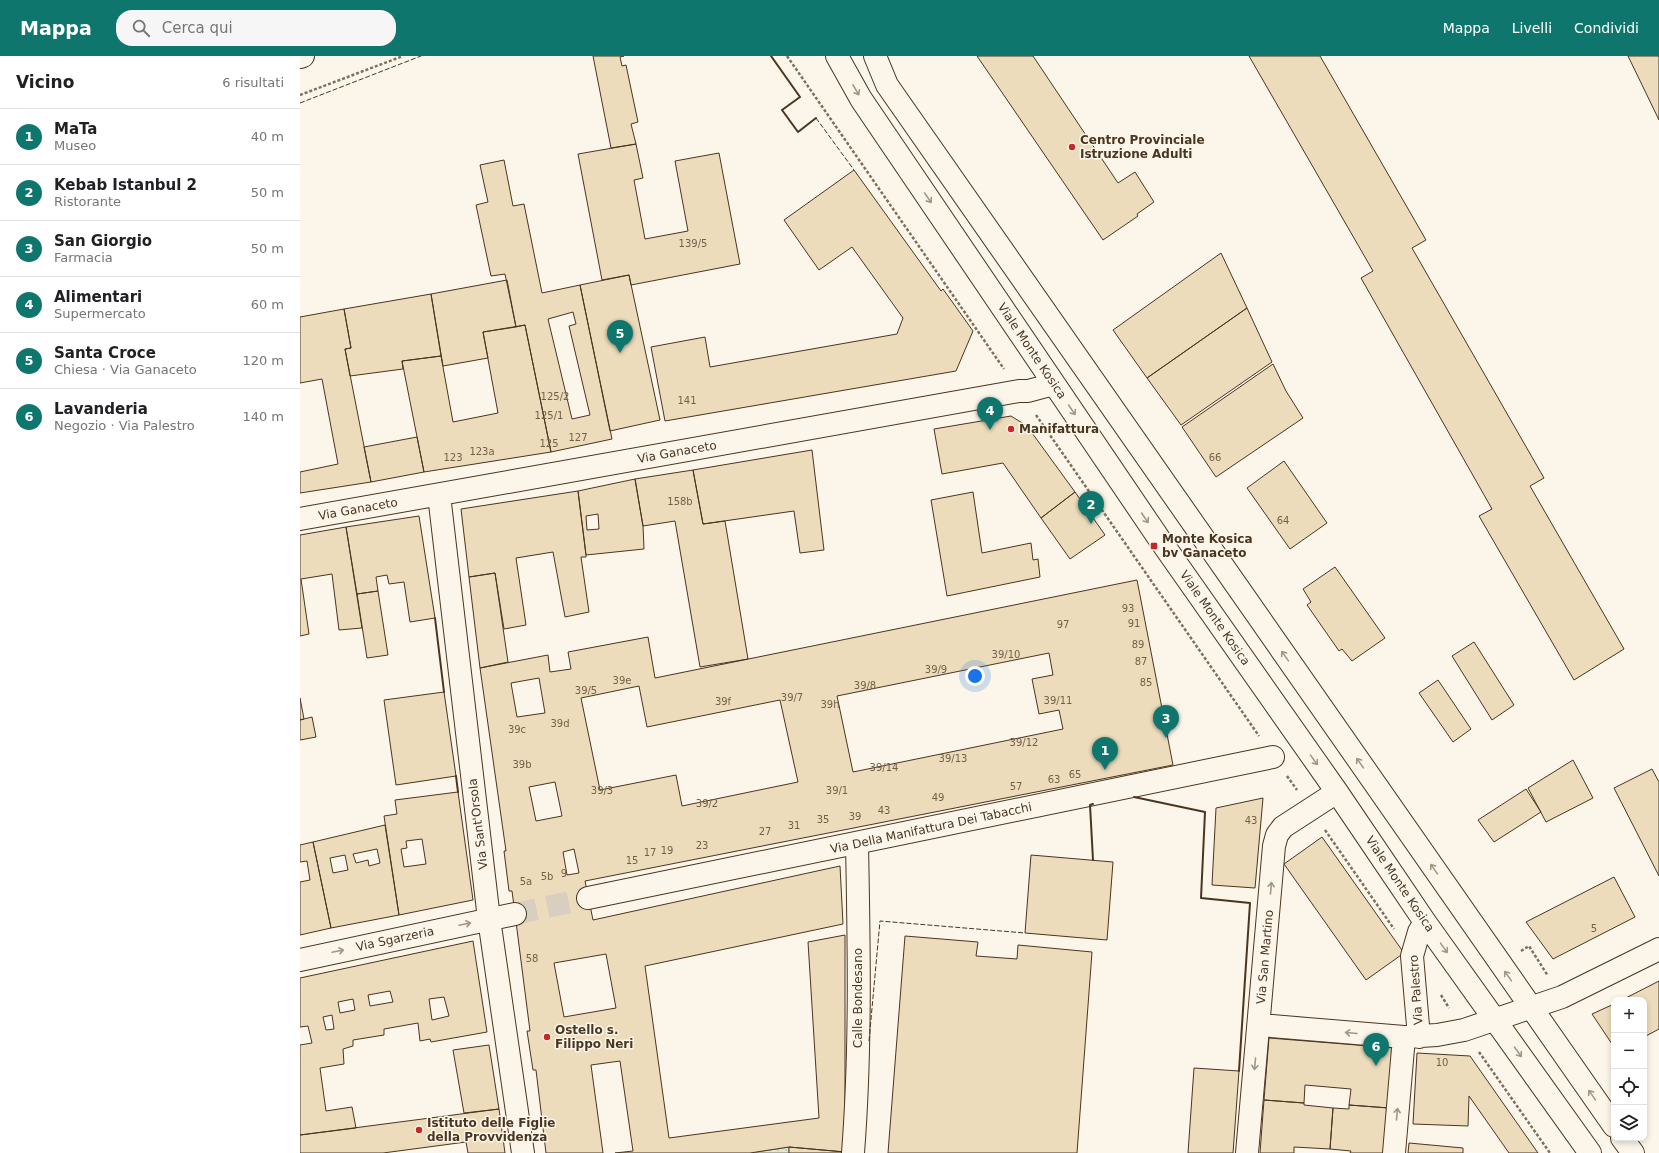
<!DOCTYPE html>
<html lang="it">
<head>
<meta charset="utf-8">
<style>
	body { margin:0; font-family:"DejaVu Sans",sans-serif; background:#f6f6f6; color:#202124 }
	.controls { position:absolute; right:12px; bottom:12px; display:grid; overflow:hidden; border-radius:8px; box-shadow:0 2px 6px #0003 }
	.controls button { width:36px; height:36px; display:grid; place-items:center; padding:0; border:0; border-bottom:1px solid #e0e0e0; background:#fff; color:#202124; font:20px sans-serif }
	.you { position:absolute; left:675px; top:620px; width:14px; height:14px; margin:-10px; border:3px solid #fff; border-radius:50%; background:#1a73e8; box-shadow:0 0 0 6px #1a73e833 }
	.badge { display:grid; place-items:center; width:26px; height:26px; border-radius:50%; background:#0f766e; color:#fff; font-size:13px; font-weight:700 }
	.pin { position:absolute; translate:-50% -33px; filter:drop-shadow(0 1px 2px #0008) }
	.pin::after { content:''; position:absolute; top:21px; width:14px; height:12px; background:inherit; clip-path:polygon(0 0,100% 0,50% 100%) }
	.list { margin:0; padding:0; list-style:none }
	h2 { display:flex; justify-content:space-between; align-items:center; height:52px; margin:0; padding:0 16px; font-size:17px }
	h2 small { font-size:13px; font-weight:400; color:#757577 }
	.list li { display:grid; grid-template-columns:26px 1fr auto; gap:12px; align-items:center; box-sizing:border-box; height:56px; padding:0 16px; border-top:1px solid #e0e0e0 }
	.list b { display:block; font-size:15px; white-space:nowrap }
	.list p { margin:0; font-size:13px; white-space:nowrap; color:#757577 }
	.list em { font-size:13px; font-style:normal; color:#757577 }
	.icon { flex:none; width:22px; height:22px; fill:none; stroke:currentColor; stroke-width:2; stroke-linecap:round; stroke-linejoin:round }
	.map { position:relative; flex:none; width:1359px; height:1097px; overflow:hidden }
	header { display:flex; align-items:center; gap:24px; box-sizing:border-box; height:56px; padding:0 20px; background:#0f766e; color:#fff }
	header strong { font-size:19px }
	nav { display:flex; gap:22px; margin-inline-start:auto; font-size:14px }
	.search { width:280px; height:36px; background:#f6f6f6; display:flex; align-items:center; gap:10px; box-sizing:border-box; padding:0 14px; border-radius:16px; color:#757577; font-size:15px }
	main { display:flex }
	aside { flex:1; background:#fff }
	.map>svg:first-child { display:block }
	.grass { fill:url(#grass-dots); stroke:#887966 }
	.building { fill:#ecdcbc; stroke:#4a3520; fill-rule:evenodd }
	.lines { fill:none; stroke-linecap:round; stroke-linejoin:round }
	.minor-tunnel { stroke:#d8cfc1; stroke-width:22; stroke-dasharray:22 11; stroke-linecap:butt }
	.minor-casing { stroke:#4a3520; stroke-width:24 }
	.path { stroke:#7f6f5c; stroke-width:2.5; stroke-dasharray:3 2; stroke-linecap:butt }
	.minor { stroke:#fbf6e9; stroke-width:22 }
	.fence { stroke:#4a3520; stroke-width:1; stroke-dasharray:5 2; stroke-linecap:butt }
	.wall { stroke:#4a3520; stroke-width:2 }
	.oneway { stroke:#a29684 }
	.poi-dot { fill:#c62828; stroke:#fbf6e9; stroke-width:1.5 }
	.labels { text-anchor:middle; stroke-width:3; stroke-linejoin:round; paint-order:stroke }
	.number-label { font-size:10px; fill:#725f47 }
	.poi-label { font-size:12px; font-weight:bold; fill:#4a3520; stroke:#fbf6e9; text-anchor:start }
	.street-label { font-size:12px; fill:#4a3520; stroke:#fbf6e9 }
</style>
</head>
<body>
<header>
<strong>Mappa</strong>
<div class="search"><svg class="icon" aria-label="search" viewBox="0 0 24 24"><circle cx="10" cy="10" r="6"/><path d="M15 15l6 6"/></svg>Cerca qui</div>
<nav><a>Mappa</a><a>Livelli</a><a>Condividi</a></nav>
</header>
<main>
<aside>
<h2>Vicino<small>6 risultati</small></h2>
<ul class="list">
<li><span class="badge">1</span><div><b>MaTa</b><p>Museo</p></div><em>40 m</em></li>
<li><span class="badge">2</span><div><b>Kebab Istanbul 2</b><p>Ristorante</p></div><em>50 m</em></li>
<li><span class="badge">3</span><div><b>San Giorgio</b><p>Farmacia</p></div><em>50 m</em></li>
<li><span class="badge">4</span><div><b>Alimentari</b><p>Supermercato</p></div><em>60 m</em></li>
<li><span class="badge">5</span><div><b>Santa Croce</b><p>Chiesa · Via Ganaceto</p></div><em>120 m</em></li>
<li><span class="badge">6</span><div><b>Lavanderia</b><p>Negozio · Via Palestro</p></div><em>140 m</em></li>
</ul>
</aside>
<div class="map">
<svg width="1359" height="1097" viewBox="0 0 1359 1097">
	<defs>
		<pattern id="grass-dots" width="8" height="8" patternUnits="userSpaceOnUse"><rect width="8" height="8" fill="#dce7d0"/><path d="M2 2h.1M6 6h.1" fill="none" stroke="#bec7b2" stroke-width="1.8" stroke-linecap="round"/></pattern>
	</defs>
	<rect width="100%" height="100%" fill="#fbf6e9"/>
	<path class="grass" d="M489,1091V1097H450Z"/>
	<path class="building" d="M293,0H324L320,1L322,10L326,9L338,66L331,68L336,88L311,92Z
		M677,0H733L818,127L835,116L854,146L837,158L838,160L803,184Z
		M949,0H1020L1126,184L1112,192L1244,422L1230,430L1324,593L1274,624L1179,460L1192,453L1061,222L1073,215Z
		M1328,0H1359V64Z
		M336,88L343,122L334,124L345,183L388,175L375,105L419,97L440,208L331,229L329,219L302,224L278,98Z
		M204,104L213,150L224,148L242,237L280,229L312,383L251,396L225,269L216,271L205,218L191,220L176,149L188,146L180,109ZM273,256L276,268L269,270L290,359L272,363L248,263Z
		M554,114L641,235L643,233L673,275L656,315L365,365L351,291L405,281L410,311L597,278L603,262L552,191L519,214L484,164Z
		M921,197L947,252L847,322L813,274Z
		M329,219L360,364L310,375L280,229Z
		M207,224L216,271L183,276L188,302L143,310L131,238Z
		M131,238L141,300L102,305L103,313L50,320L45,293L51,292L44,253Z
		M947,252L972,306L881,369L847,322Z
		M44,253L51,292L45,293L71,426L0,437V416L38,408L22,323L0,327V261Z
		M225,269L251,396L124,416L102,305L141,300L153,366L198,357L183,276Z
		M973,308L986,335L1003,362L916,421L882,371Z
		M711,360L727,370L775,436L741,462L703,407L642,418L634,373Z
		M117,381L124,416L71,426L64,391Z
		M512,394L524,494L500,497L494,455L403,468L393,414Z
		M984,405L1027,467L990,493L947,432Z
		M393,414L403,468L425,465L448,603L400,611L375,465L343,470L335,423Z
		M335,423L343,470L344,493L286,499L278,435ZM298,458L299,473L287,474L286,460Z
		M278,435L286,499V501H281L289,556L265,561L253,496L216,502L226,569L204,573L195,517L169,521L161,453Z
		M673,436L682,497L731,487L733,504L738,503L740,521L647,540L631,444Z
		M775,436L805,479L770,503L741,462Z
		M119,460L135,562L110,566L104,526L89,528L87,519L76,521L78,535L57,538L46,471Z
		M46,471L62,572L39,574L32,518L1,523L9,578L0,580V479Z
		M1035,511L1085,582L1052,605L1042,593L1039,595L1007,549L1011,546L1003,533Z
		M195,517L208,606L180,612L169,521Z
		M837,524L873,709L285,825L293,864L540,810L543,868L345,910L369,1082L519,1062L508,886L545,879V1096L489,1091L450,1097H315L333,1095L320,1005L291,1009L303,1097H246L236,1014H233L227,975H230L215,858L212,835H209L204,795H206L180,612L248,599L250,616L271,613L268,596L348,581L355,622ZM749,597L753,619L732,623L739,658L759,654L763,673L553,716L537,640ZM239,622L245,657L217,661L211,627ZM339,630L347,671L480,644L498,726L382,750L376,719L300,734L281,642ZM255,726L262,760L236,765L229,731ZM274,793L279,817L267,819L263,796ZM306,898L316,952L264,961L254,907Z
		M78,535L88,599L67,602L57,538Z
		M1174,586L1214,649L1192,664L1152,600Z
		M1138,624L1171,673L1153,686L1119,637Z
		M144,636L156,720L96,729L84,644Z
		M0,642L4,663L0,664Z
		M12,661L16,681L0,684V664Z
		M1273,704L1293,742L1246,766L1228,732Z
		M1352,713L1359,726V820L1314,732Z
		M1226,733L1241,756L1194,786L1178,764Z
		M158,736L173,844L99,859L84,760L97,758L95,744ZM122,783L126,808L104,811L101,793L107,792L106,785Z
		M963,742L955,832L912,829L916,752Z
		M85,769L99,859L31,872L13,786ZM77,793L80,807L69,810L68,804L56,807L53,798ZM45,799L48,814L33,817L30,802Z
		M1022,781L1104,897L1066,924L984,808Z
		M13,786L31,872L0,879V826L10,824L7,805L0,806V789Z
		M731,799L813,806L807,884L725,877Z
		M1314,821L1335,861L1253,903L1226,866Z
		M605,880L678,886L676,900L717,903L718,889L792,896L777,1097H588Z
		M173,885L187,976L131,986L130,983L120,985L118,967L84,973V979L53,984V990L43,993L44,1008L20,1012L26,1055L52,1051L56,1072L0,1079V989L12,987L8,970L0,971V922ZM90,935L93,946L70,950L68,939ZM144,941L149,960L132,964L129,943ZM53,943L55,954L40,957L38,946ZM32,959L34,973L26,974L23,961Z
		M1359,925V973L1344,981V944H1322Z
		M1314,948V991L1292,958Z
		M969,982L1094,992L1089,1052L1049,1049L1051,1033L1005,1029L1004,1047L964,1044Z
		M189,989L199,1053L164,1057L153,994Z
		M1117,997L1170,1000L1238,1097H1209L1169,1040L1168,1070L1113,1068Z
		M894,1012L939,1015L933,1097H888Z
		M964,1044L1004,1047V1049L1033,1052L1030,1093L994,1091V1097H960Z
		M1049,1049L1089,1052L1085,1097H1050L1051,1095L1030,1093L1033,1052L1049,1053Z
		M199,1053L205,1097H168L166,1086L83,1097H0V1079Z
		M1109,1087L1163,1092V1097H1108Z
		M489,1091L545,1096V1097H489Z"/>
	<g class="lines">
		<path class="minor-tunnel" d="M215,858L288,842"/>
		<g class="minor-casing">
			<path id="minor" d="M537,0L561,43L860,484L1037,736L1125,866L1290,1097
				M575,0L587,29L1314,1070
				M0,1L3,0
				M139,439L189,863L223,1097
				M0,463L719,335H728L754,328
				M288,842L973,701
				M0,904L215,858
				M959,969L1104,981L1137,979L1164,974L1262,941L1359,893
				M1119,981L1112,900L1119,876L1125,866
				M1322,1082L1333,1097
				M553,1097C561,994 559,890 557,787
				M947,1097L974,790L977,779L983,771L1037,736
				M1094,1097L1104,981"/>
		</g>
		<path class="path" d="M487,0L704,313
			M0,39L103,0
			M736,359L959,680
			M987,720L997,734
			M1025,774L1094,873
			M1221,895L1229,890L1248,920
			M1141,939L1149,952
			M1179,996L1250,1097"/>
		<use href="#minor" class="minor"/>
		<path class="fence" d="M0,47L121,0
			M516,62L554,114
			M569,985L580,865L725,877"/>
		<path class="wall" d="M471,0L500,41L482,54L498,76L516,62
			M135,562L144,636
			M156,720L158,736
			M834,741L905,756L901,842L950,847L939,1015
			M793,748L790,749L793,804"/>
	</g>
	<defs><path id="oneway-shaft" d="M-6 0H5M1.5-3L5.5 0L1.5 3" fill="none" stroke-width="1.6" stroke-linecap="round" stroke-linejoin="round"/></defs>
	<g class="oneway">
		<use href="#oneway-shaft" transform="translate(556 34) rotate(60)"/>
		<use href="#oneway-shaft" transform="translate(628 142) rotate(56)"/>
		<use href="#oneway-shaft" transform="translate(772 354) rotate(56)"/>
		<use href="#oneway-shaft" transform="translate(845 462) rotate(56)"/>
		<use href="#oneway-shaft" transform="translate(985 600) rotate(-125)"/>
		<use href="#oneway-shaft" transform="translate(1014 704) rotate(55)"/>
		<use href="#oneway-shaft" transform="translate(1060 707) rotate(-125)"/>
		<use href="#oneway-shaft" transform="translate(1134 813) rotate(-125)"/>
		<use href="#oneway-shaft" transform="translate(971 832) rotate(-85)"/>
		<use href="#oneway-shaft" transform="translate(165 868) rotate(-12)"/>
		<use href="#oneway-shaft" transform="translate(1144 892) rotate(55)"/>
		<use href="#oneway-shaft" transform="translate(38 895) rotate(-12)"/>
		<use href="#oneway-shaft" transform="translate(1208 920) rotate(-125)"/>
		<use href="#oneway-shaft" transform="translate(1051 977) rotate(-175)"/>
		<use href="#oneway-shaft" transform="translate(1218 996) rotate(54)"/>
		<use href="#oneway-shaft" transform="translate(955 1008) rotate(95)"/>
		<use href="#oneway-shaft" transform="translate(1292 1039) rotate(-125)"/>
		<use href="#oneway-shaft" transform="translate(1097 1058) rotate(-85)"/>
	</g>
	<g class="poi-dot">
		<circle cx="772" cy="91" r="4"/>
		<circle cx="711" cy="373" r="4"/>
		<rect x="850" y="486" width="8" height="8" rx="2"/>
		<circle cx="247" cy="981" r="4"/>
		<circle cx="119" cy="1074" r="4"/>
	</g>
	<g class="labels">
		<g class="number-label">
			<text x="393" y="191">139/5</text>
			<text x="255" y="344">125/2</text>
			<text x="387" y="348">141</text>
			<text x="249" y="363">125/1</text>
			<text x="278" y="385">127</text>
			<text x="249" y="391">125</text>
			<text x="182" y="399">123a</text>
			<text x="153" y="405">123</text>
			<text x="915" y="405">66</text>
			<text x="380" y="449">158b</text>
			<text x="983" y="468">64</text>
			<text x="828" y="556">93</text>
			<text x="834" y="571">91</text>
			<text x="763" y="572">97</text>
			<text x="838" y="592">89</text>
			<text x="706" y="602">39/10</text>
			<text x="841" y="609">87</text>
			<text x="636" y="617">39/9</text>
			<text x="322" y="628">39e</text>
			<text x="846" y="630">85</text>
			<text x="565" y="633">39/8</text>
			<text x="286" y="638">39/5</text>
			<text x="492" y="645">39/7</text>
			<text x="758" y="648">39/11</text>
			<text x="423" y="649">39f</text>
			<text x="530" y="652">39h</text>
			<text x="260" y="671">39d</text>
			<text x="217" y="677">39c</text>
			<text x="724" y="690">39/12</text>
			<text x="653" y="706">39/13</text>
			<text x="222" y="712">39b</text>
			<text x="584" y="715">39/14</text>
			<text x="775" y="722">65</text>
			<text x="754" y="727">63</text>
			<text x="716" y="734">57</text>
			<text x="302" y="738">39/3</text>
			<text x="537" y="738">39/1</text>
			<text x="638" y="745">49</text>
			<text x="407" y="751">39/2</text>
			<text x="584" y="758">43</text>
			<text x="555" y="764">39</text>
			<text x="523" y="767">35</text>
			<text x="951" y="768">43</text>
			<text x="494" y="773">31</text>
			<text x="465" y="779">27</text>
			<text x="402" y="793">23</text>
			<text x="367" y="798">19</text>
			<text x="350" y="800">17</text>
			<text x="332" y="808">15</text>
			<text x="264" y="821">9</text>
			<text x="247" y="824">5b</text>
			<text x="226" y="829">5a</text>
			<text x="1294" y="876">5</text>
			<text x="232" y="906">58</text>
			<text x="1142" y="1010">10</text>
		</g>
		<g class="poi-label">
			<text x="780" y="88">Centro Provinciale<tspan x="780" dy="14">Istruzione Adulti</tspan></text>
			<text x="719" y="377">Manifattura</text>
			<text x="862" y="487">Monte Kosica<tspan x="862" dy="14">bv Ganaceto</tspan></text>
			<text x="255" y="978">Ostello s.<tspan x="255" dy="14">Filippo Neri</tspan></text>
			<text x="127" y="1071">Istituto delle Figlie<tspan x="127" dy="14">della Provvidenza</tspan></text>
		</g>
		<g class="street-label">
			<text transform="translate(732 295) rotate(56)" y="4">Viale Monte Kosica</text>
			<text transform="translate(377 396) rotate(-10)" y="4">Via Ganaceto</text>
			<text transform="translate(58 453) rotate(-10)" y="4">Via Ganaceto</text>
			<text transform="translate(915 562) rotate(55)" y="4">Viale Monte Kosica</text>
			<text transform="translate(178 768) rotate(-97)" y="4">Via Sant'Orsola</text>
			<text transform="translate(631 772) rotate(-12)" y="4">Via Della Manifattura Dei Tabacchi</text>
			<text transform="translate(1100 828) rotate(56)" y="4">Viale Monte Kosica</text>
			<text transform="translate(95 883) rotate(-12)" y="4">Via Sgarzeria</text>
			<text transform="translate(965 901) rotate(-85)" y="4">Via San Martino</text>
			<text transform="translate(1116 934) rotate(-94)" y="4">Via Palestro</text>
			<text transform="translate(558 942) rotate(-90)" y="4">Calle Bondesano</text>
		</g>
	</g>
</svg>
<div class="controls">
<button>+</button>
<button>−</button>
<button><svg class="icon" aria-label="locate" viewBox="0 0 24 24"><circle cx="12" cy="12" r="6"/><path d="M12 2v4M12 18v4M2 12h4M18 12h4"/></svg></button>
<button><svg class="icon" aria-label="layers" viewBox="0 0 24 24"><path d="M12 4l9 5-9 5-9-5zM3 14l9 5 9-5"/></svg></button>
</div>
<div class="you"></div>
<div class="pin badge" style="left:805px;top:714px">1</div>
<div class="pin badge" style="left:791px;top:468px">2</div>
<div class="pin badge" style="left:866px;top:682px">3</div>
<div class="pin badge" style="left:690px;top:374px">4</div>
<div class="pin badge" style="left:320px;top:297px">5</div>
<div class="pin badge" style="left:1076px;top:1010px">6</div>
</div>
</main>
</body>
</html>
